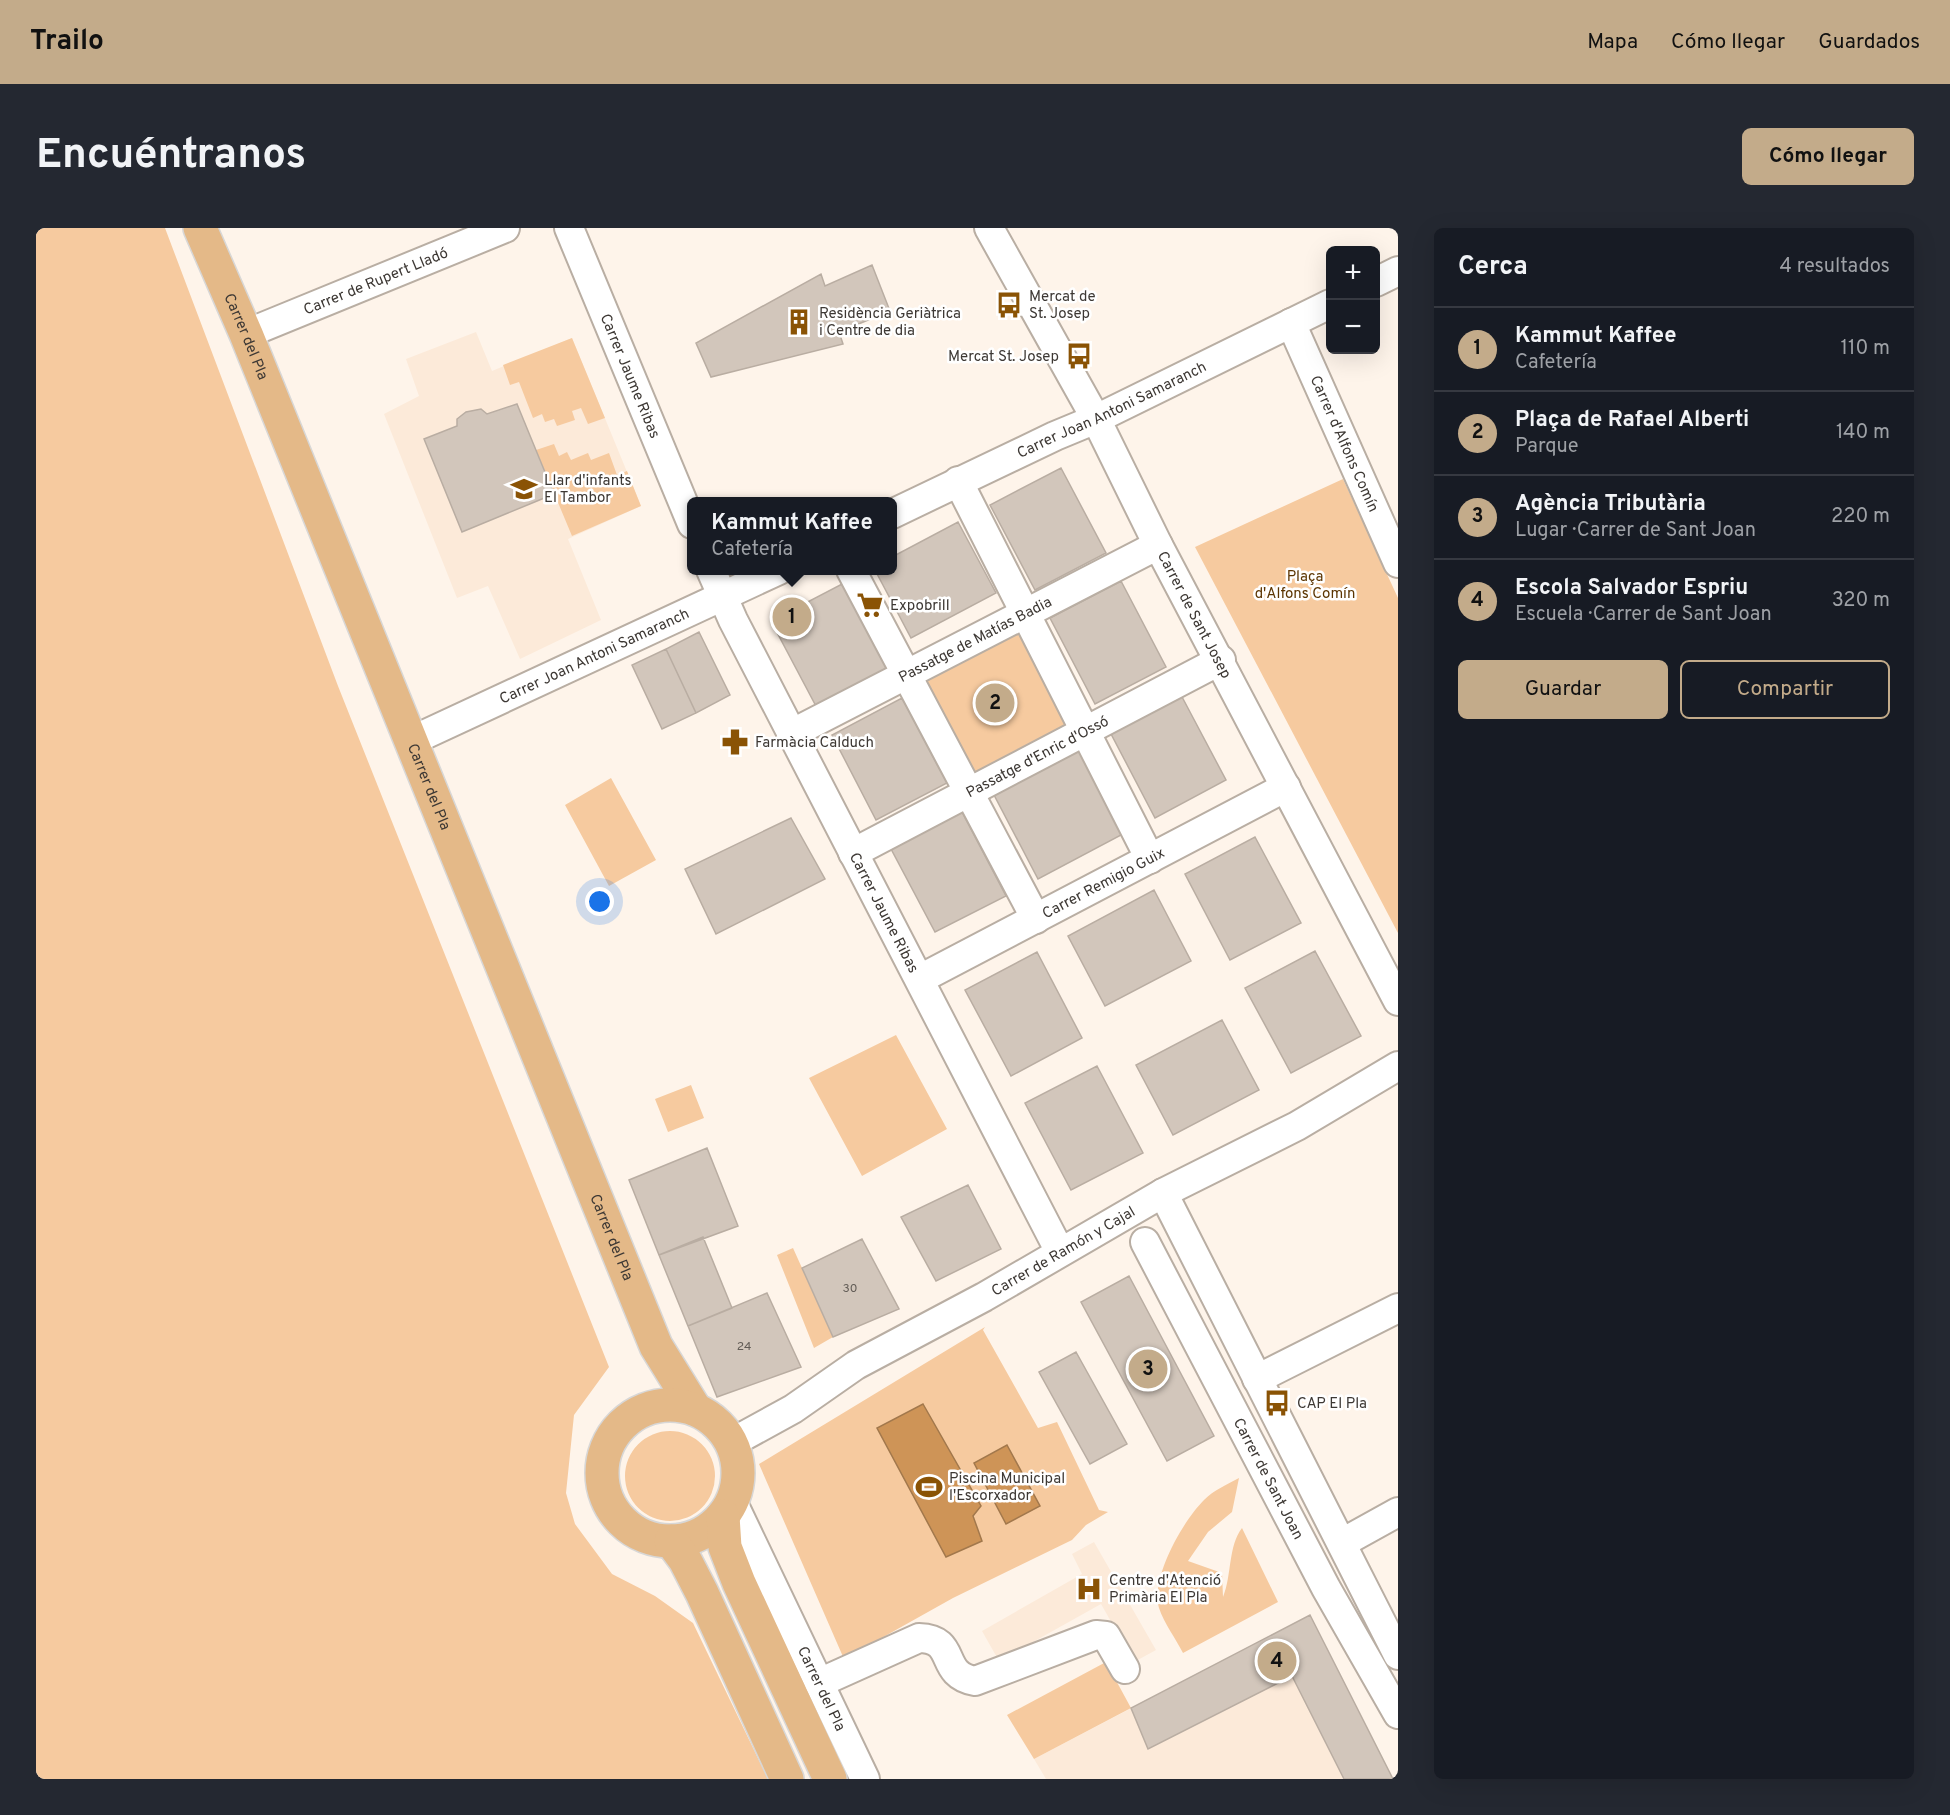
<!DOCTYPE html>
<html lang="es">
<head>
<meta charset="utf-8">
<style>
	body { margin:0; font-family:Overpass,sans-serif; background:#242831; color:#f1f3f6 }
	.controls { position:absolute; right:18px; top:18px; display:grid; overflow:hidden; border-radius:9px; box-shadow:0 6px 24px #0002 }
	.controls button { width:54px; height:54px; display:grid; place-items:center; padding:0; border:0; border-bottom:2px solid #363941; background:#171b24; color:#f1f3f6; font:30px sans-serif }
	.you { position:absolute; left:564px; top:674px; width:21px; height:21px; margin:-15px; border:4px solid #fff; border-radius:50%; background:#1a73e8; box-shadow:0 0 0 9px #1a73e833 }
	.badge { display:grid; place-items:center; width:39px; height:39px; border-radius:50%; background:#c3ab8a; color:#111; font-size:20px; font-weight:700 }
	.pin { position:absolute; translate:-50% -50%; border:3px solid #fff; box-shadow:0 2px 6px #0006 }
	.popup { position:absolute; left:651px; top:269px; width:210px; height:78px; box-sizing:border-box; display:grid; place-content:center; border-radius:9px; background:#171b24; filter:drop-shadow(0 2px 4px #0005); font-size:20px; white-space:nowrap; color:#9ea1a6 }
	.popup b { font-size:22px; color:#f1f3f6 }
	.popup::after { content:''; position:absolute; left:50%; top:100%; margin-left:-12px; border:12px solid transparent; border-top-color:#171b24 }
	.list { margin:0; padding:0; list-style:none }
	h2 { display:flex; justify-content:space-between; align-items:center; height:78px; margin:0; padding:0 24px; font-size:26px }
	h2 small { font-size:20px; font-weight:400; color:#9ea1a6 }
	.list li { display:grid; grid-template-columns:39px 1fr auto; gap:18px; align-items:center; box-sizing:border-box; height:84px; padding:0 24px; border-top:2px solid #363941 }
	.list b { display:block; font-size:22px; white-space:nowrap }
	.list p { margin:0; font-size:20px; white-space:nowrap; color:#9ea1a6 }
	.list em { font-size:20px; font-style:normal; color:#9ea1a6 }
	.actions { display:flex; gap:12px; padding:18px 24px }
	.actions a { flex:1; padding:14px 0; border:2px solid #c3ab8a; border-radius:9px; text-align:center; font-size:21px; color:#c3ab8a }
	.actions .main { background:#c3ab8a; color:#111 }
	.map { position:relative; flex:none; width:1362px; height:1551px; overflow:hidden; border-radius:9px }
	header { display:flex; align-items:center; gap:36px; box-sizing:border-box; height:84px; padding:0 30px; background:#c3ab8a; color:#111 }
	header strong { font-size:28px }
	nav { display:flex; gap:33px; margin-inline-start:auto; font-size:21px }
	.intro { display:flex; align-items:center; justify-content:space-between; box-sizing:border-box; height:144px; padding:0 36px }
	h1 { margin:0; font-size:42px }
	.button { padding:15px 27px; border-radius:9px; background:#c3ab8a; color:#111; font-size:21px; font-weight:700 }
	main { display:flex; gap:36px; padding:0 36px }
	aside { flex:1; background:#171b24; border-radius:9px; box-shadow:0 6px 24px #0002 }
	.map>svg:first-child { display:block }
	.built { fill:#fcead9 }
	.green { fill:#f6ca9f }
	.water { fill:#ce9457; stroke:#a2784c; stroke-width:1.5 }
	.building { fill:#d2c6bb; stroke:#b9ada2; stroke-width:1.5 }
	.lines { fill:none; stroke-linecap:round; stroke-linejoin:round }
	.minor-casing { stroke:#b9aea3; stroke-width:32 }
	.major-casing { stroke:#d8d7d6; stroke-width:36 }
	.minor { stroke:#fff; stroke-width:28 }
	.major { stroke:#e4b988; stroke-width:33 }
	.labels { text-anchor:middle; stroke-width:5; stroke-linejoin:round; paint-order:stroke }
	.number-label { font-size:12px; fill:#625c56 }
	.street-label { font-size:15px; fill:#3d3834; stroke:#fff }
	.poi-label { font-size:15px; fill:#3d3834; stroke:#fff; text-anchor:start }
	.park-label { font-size:15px; fill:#5c3502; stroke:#fff }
</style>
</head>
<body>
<header>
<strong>Trailo</strong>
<nav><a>Mapa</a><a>Cómo llegar</a><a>Guardados</a></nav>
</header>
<div class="intro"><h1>Encuéntranos</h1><a class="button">Cómo llegar</a></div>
<main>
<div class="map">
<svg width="1362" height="1551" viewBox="0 0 1362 1551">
	<rect width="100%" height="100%" fill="#fef4ea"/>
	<path class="built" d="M440,104L456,143L536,110L605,278L532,311L565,392L484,431L452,358L421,370L348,186L383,168L370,131Z
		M1058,1314L1120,1422L1098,1434L1065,1376L963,1433L946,1403L1046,1346L1036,1326Z
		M1274,1387L1357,1551H1010L998,1531Z"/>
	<path class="green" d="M0,0H129L302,458L573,1139L538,1187L530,1265L539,1296L576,1346L619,1368L657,1395L732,1551H0Z
		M536,110L569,190L552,196L545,180L536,183L539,192L521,198L518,191L509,194L506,186L497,190L483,154L474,157L467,137Z
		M518,216L523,228L531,224L535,232L552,225L555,232L573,225L581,247L591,243L605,278L536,308L500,222Z
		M1307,251L1362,370V705L1159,319Z
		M985,398L1036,498L934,552L883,451Z
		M575,550L620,632L573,658L529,577Z
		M860,807L911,901L826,948L773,850Z
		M655,857L668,890L632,904L619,871Z
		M757,1020L797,1109L778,1120L741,1027Z
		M949,1099L947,1102L1002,1200L1021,1194L1063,1282L1072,1284L1050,1297L1036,1312L917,1370L808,1431L723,1236Z
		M589 1248a45 45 0 1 1 90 0a45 45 0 1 1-90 0Z
		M1203,1250L1196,1284L1172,1304L1152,1333L1186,1345L1187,1369C1196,1347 1192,1318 1206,1300L1242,1374L1147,1425C1140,1411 1128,1395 1123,1380C1114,1350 1147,1293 1168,1272C1178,1262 1190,1257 1203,1250Z
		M1070,1434L1095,1480L998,1531L971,1487Z"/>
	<path class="water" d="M887,1176L945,1278L937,1288L946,1313L910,1329L841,1200Z
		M971,1217L1004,1278L970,1296L938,1235Z"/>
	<path class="building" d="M836,37L854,83L803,104L807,116L675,149L660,115L785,46L789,58Z
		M481,176L518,266L426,304L388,211L421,198V191L430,184L445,181L451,186Z
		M1025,240L1070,325L999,362L954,277Z
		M922,294L960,365L875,410L839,342H856V329Z
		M1085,353L1130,439L1059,476L1014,390Z
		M808,355L854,442L781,480L735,393Z
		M663,404L694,467L660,485L630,421Z
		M630,421L660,485L626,501L596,437Z
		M1145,467L1190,552L1119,590L1074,504Z
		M866,470L911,555L840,592L796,507Z
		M1042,520L1087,606L1002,651L957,565Z
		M925,582L970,668L899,704L854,619Z
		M755,590L789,651L680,706L649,641Z
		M1219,609L1265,695L1194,732L1149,646Z
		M1118,662L1155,733L1069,778L1032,708Z
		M1279,723L1325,808L1255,845L1209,760Z
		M1001,724L1046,810L975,848L929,762Z
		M1186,792L1223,862L1137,907L1100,837Z
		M1061,838L1107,925L1035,962L989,875Z
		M671,920L702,998L623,1027L593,952Z
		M932,957L965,1021L900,1053L865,989Z
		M667,1009L696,1080L652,1098L623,1027Z
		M826,1011L863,1081L797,1109L766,1040Z
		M1093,1048L1178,1208L1131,1233L1045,1074Z
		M731,1065L765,1139L681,1169L652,1098Z
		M1040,1124L1091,1216L1054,1236L1003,1144Z
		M1274,1387L1357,1551H1308L1256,1448L1112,1521L1095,1480Z"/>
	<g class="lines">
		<g class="minor-casing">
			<g id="minor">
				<path id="s1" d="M533,0L656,296"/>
				<path id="s2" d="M953,0L1060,191L1122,317L1362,773"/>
				<path d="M1340,54L1362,43"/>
				<path id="s3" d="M1255,95L1362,335"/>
				<path id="s4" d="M210,106L469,0"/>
				<path d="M922,253L1114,631"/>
				<path id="s5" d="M856,286L1019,208L1060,191L1294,76"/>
				<path id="s6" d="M675,342L697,392L1024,1024"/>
				<path d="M815,342L1000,691"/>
				<path id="s7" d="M755,506L1122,317"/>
				<path id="s8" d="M375,513L743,342"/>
				<path id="s9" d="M817,625L1185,432"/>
				<path id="s10" d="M884,751L1250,559"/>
				<path d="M1127,965L1362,1427"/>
				<path id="s11" d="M1109,1014L1290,1360L1362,1486"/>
				<path d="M1221,1151L1362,1080"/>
				<path id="s12" d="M695,1215L757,1181L820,1137L948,1069L1127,965L1261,898L1362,838"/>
				<path id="s13" d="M696,1273L829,1551"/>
				<path d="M1306,1315L1362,1284"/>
				<path d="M783,1455L883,1410C923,1411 901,1446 939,1453L1060,1407L1070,1408L1089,1441"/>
			</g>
		</g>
		<g class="major-casing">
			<g id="major">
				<path id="s14" d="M164,0L210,106L620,1118L659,1181"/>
				<circle cx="634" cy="1245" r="68"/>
				<path d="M687,1288L689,1319L703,1355L794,1551"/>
				<path d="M635,1313L649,1332L666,1365L751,1551"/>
			</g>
		</g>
		<use href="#minor" class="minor"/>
		<use href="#major" class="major"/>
	</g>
	<defs>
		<g id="bus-bare" transform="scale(2.07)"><path d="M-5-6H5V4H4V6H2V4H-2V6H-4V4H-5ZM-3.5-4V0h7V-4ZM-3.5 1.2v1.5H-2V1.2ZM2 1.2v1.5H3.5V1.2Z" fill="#8a5305" stroke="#fff" stroke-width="2.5" paint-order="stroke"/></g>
		<g id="building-bare" transform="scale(2.07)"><path d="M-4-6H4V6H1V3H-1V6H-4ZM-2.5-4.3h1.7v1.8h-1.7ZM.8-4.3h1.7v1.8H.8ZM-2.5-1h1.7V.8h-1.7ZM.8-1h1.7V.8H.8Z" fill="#8a5305" stroke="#fff" stroke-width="2.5" paint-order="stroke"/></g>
		<g id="school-bare" transform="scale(2.07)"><path d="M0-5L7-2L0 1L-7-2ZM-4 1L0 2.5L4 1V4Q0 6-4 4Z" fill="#8a5305" stroke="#fff" stroke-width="2.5" paint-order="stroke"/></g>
		<g id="supermarket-bare" transform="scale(2.07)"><path d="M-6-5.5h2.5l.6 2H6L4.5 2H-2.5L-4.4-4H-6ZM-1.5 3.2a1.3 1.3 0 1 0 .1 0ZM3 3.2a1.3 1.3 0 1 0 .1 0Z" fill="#8a5305" stroke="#fff" stroke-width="2.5" paint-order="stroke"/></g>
		<g id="pharmacy-bare" transform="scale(2.07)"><path d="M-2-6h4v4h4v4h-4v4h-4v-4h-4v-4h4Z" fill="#8a5305" stroke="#fff" stroke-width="2.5" paint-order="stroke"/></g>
		<g id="stadium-bare" transform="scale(2.07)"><path d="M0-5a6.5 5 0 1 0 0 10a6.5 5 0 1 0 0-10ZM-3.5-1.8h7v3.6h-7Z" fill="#8a5305" stroke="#fff" stroke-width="2.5" paint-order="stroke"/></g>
		<g id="hospital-bare" transform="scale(2.07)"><path d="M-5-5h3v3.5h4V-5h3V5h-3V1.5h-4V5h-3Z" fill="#8a5305" stroke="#fff" stroke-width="2.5" paint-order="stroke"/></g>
	</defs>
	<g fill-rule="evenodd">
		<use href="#bus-bare" x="973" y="77"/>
		<use href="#building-bare" x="763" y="94"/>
		<use href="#bus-bare" x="1043" y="128"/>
		<use href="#school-bare" x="488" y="261"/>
		<use href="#supermarket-bare" x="834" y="377"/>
		<use href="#pharmacy-bare" x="699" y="514"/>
		<use href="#bus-bare" x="1241" y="1175"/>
		<use href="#stadium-bare" x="893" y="1259"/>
		<use href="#hospital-bare" x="1053" y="1361"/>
	</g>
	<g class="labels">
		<g class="number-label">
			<text x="814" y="1064">30</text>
			<text x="708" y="1122">24</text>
		</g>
		<g class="street-label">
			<text dy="5" stroke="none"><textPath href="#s4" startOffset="140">Carrer de Rupert Lladó</textPath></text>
			<text dy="5" stroke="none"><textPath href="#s14" startOffset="118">Carrer del Pla</textPath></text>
			<text dy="5" stroke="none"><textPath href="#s1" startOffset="160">Carrer Jaume Ribas</textPath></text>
			<text dy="5" stroke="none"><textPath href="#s5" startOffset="243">Carrer Joan Antoni Samaranch</textPath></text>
			<text dy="5" stroke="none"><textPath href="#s3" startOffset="132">Carrer d'Alfons Comín</textPath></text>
			<text dy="5" stroke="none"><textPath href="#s2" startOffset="438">Carrer de Sant Josep</textPath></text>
			<text dy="5" stroke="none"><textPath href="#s7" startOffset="207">Passatge de Matías Badia</textPath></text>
			<text dy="5" stroke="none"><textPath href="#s8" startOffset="202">Carrer Joan Antoni Samaranch</textPath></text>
			<text dy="5" stroke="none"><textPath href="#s9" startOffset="208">Passatge d'Enric d'Ossó</textPath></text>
			<text dy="5" stroke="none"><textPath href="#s14" startOffset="604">Carrer del Pla</textPath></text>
			<text dy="5" stroke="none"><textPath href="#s10" startOffset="207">Carrer Remigio Guix</textPath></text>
			<text dy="5" stroke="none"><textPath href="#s6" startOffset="384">Carrer Jaume Ribas</textPath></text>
			<text dy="5" stroke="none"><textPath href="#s14" startOffset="1090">Carrer del Pla</textPath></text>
			<text dy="5" stroke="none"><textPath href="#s12" startOffset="384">Carrer de Ramón y Cajal</textPath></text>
			<text dy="5" stroke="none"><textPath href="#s11" startOffset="267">Carrer de Sant Joan</textPath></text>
			<text dy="5" stroke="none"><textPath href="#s13" startOffset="208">Carrer del Pla</textPath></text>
		</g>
		<g class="poi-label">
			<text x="993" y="73">Mercat de<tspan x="993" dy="17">St. Josep</tspan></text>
			<text x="783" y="90">Residència Geriàtrica<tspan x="783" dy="17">i Centre de dia</tspan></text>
			<text x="1023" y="133" text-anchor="end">Mercat St. Josep</text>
			<text x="508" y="257">Llar d'infants<tspan x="508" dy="17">El Tambor</tspan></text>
			<text x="854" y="382">Expobrill</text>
			<text x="719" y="519">Farmàcia Calduch</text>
			<text x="1261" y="1180">CAP El Pla</text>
			<text x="913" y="1255">Piscina Municipal<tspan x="913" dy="17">l'Escorxador</tspan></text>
			<text x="1073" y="1357">Centre d'Atenció<tspan x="1073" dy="17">Primària El Pla</tspan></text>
		</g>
		<g class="park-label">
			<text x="1269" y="353">Plaça<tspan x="1269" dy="17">d'Alfons Comín</tspan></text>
		</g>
	</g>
</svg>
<div class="controls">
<button>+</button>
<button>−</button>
</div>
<div class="you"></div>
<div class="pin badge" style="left:756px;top:389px">1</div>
<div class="popup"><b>Kammut Kaffee</b>Cafetería</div>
<div class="pin badge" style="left:959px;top:475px">2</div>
<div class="pin badge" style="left:1112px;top:1141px">3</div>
<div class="pin badge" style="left:1241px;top:1433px">4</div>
</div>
<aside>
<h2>Cerca<small>4 resultados</small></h2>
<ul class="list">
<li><span class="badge">1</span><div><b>Kammut Kaffee</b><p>Cafetería</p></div><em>110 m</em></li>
<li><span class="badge">2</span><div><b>Plaça de Rafael Alberti</b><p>Parque</p></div><em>140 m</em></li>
<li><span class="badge">3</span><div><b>Agència Tributària</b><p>Lugar · Carrer de Sant Joan</p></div><em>220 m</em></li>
<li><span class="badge">4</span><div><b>Escola Salvador Espriu</b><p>Escuela · Carrer de Sant Joan</p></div><em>320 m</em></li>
</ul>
<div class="actions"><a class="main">Guardar</a><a>Compartir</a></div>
</aside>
</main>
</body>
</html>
